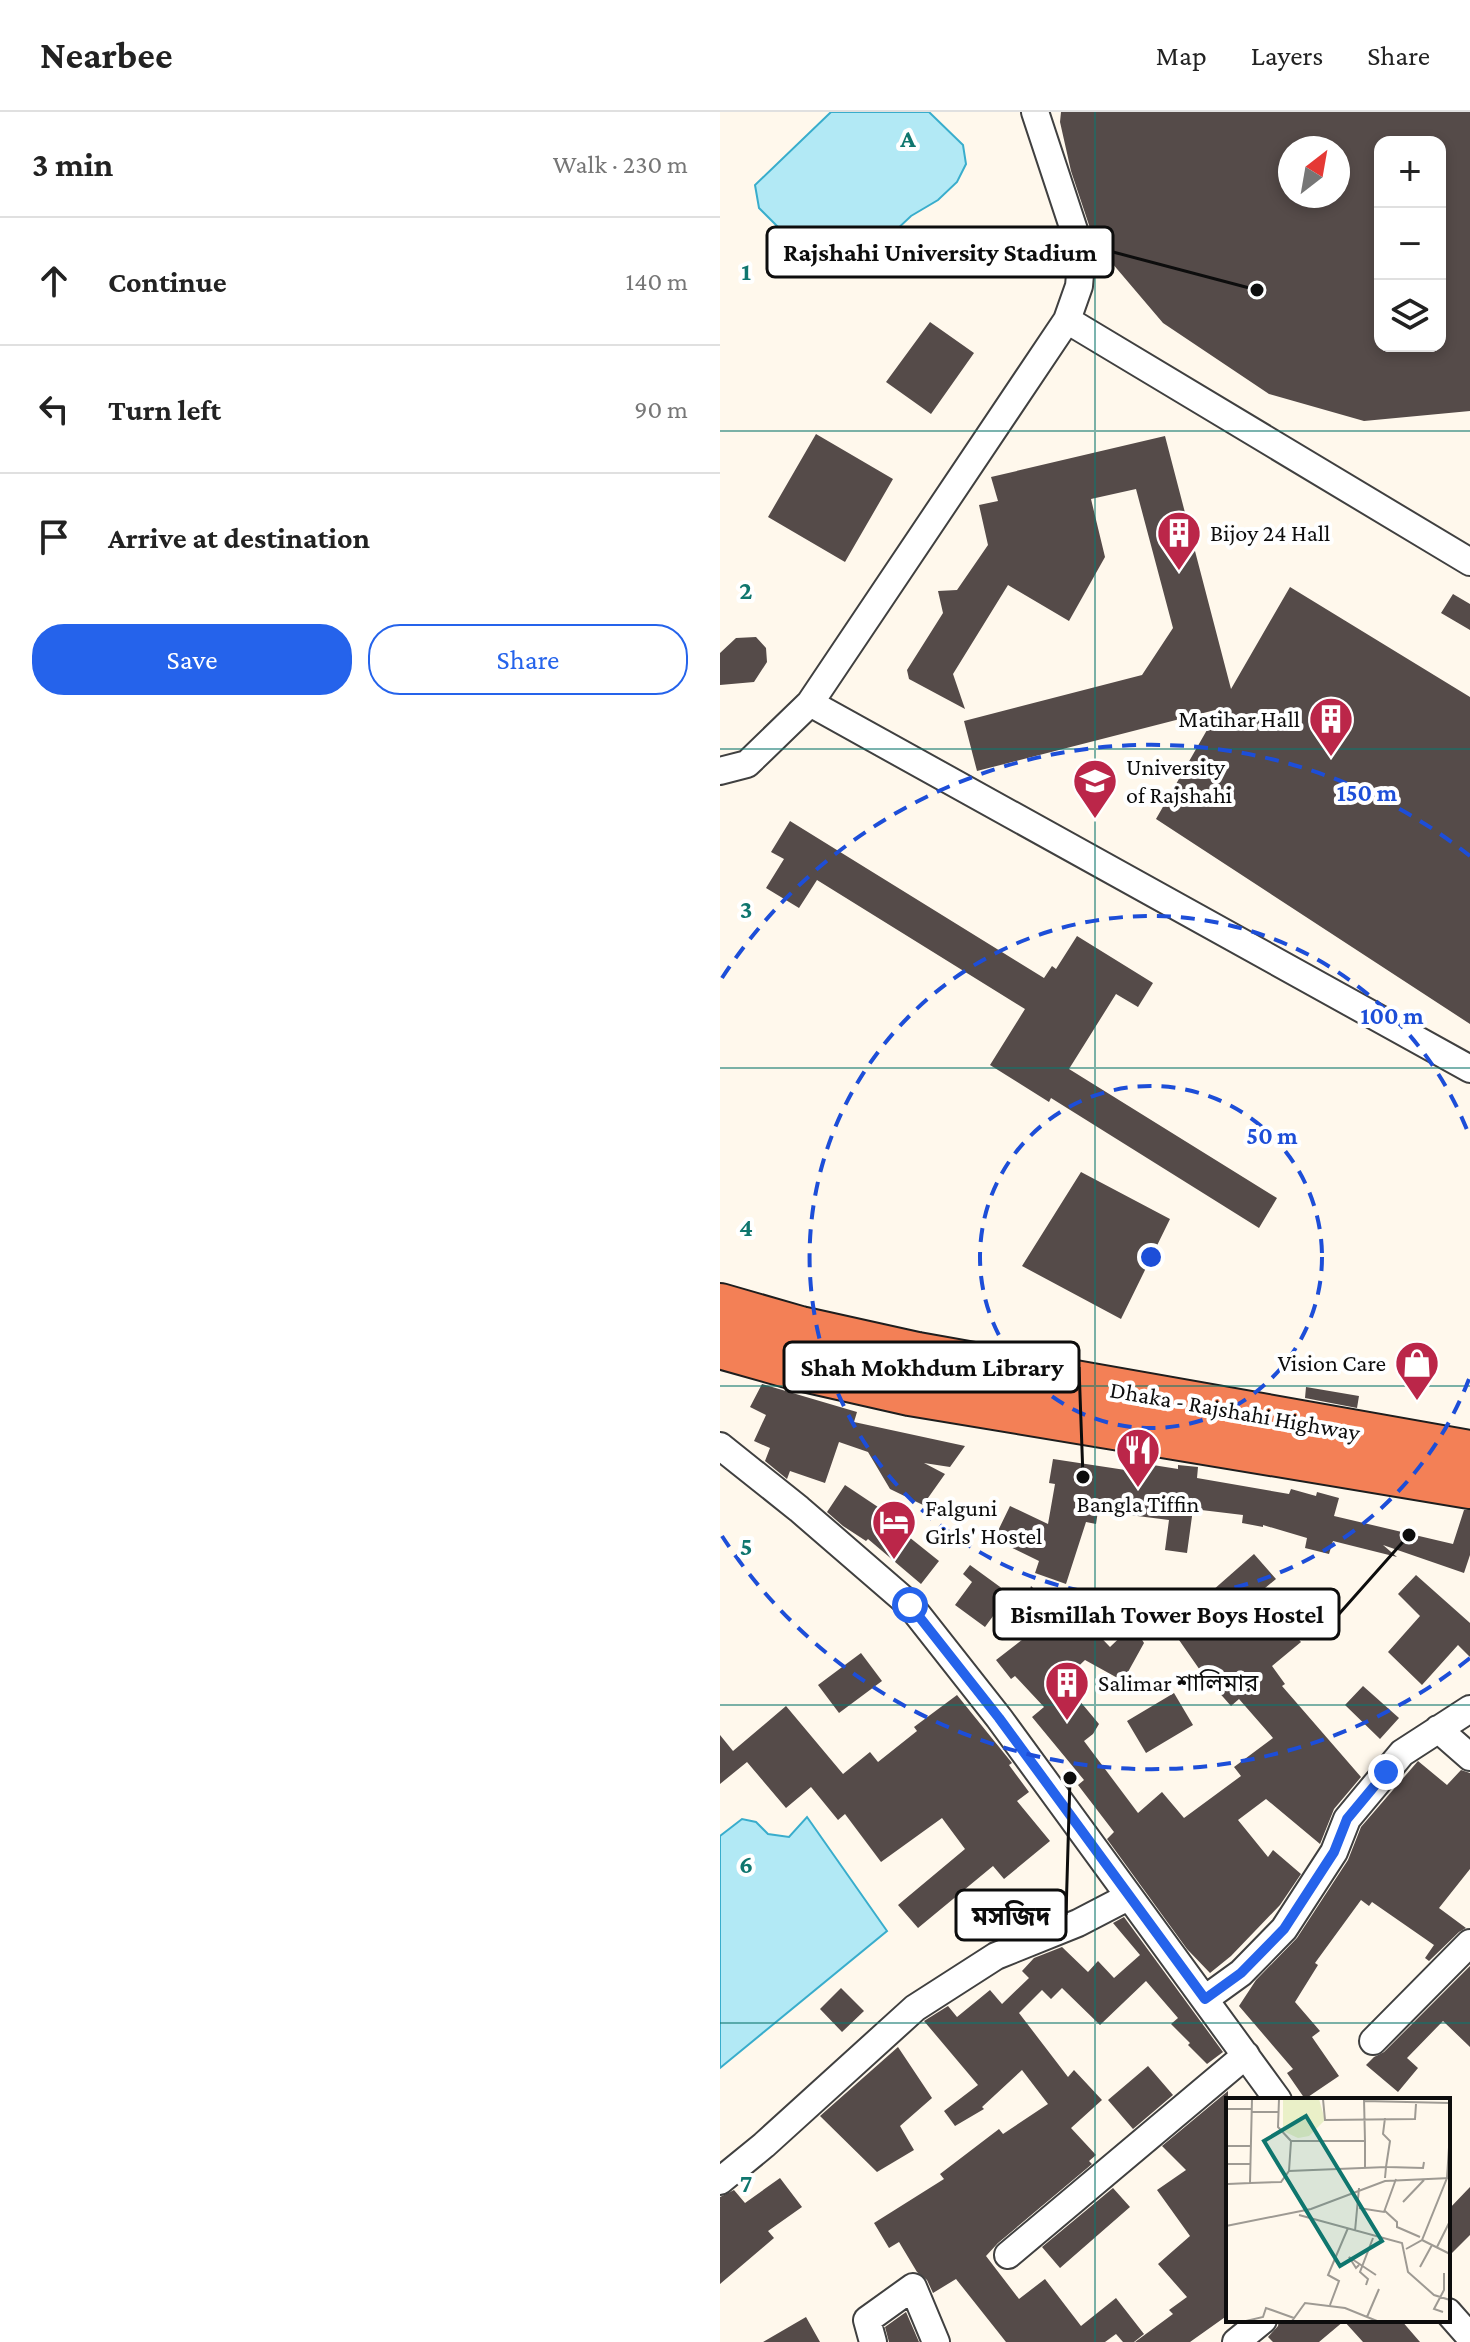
<!DOCTYPE html>
<html lang="en">
<head>
<meta charset="utf-8">
<style>
	body { margin:0; font-family:"Crimson Pro","Noto Sans Bengali",serif; background:#f6f6f6; color:#222 }
	.controls { position:absolute; right:24px; top:24px; display:grid; overflow:hidden; border-radius:16px; box-shadow:0 4px 12px #0003 }
	.controls button { width:72px; height:72px; display:grid; place-items:center; padding:0; border:0; border-bottom:2px solid #e0e0e0; background:#fff; color:#222; font:40px sans-serif }
	.compass { position:absolute; left:558px; top:24px; width:72px; height:72px; border-radius:50%; background:#fff; box-shadow:0 4px 12px #0003; rotate:31deg }
	.stop { position:absolute; width:24px; height:24px; margin:-18px; border:6px solid #2563eb; border-radius:50%; background:#fff }
	.stop.end { background:#2563eb; border-color:#fff; box-shadow:0 2px 8px #0008 }
	.list { margin:0; padding:0; list-style:none }
	h2 { display:flex; justify-content:space-between; align-items:center; height:104px; margin:0; padding:0 32px; font-size:34px }
	h2 small { font-size:26px; font-weight:400; color:#767676 }
	.list li { display:grid; grid-template-columns:52px 1fr auto; gap:24px; align-items:center; box-sizing:border-box; height:128px; padding:0 32px; border-top:2px solid #e0e0e0 }
	.list b { display:block; font-size:30px; white-space:nowrap }
	.list em { font-size:26px; font-style:normal; color:#767676 }
	.actions { display:flex; gap:16px; padding:24px 32px }
	.actions a { flex:1; padding:18px 0; border:2px solid #2563eb; border-radius:32px; text-align:center; font-size:28px; color:#2563eb }
	.actions .main { background:#2563eb; color:#fff }
	.icon { flex:none; width:44px; height:44px; fill:none; stroke:currentColor; stroke-width:2; stroke-linecap:round; stroke-linejoin:round }
	.map { position:relative; flex:none; width:750px; height:2230px; overflow:hidden }
	header { display:flex; align-items:center; gap:48px; box-sizing:border-box; height:112px; padding:0 40px; background:#fff; border-bottom:2px solid #e0e0e0 }
	header strong { font-size:38px }
	nav { display:flex; gap:44px; margin-inline-start:auto; font-size:28px }
	main { display:flex }
	aside { flex:1; background:#fff }
	.map>svg:first-child { display:block }
	.water { fill:#b2e9f5; stroke:#39adcc; stroke-width:2 }
	.building { fill:#554b49; fill-rule:evenodd }
	.lines { fill:none; stroke-linecap:round; stroke-linejoin:round }
	.street-casing { stroke:#404040; stroke-width:30 }
	.highway-casing { stroke:#1e1e1e; stroke-width:48 }
	.street { stroke:#fff; stroke-width:26 }
	.highway { stroke:#f38056; stroke-width:44 }
	.route { stroke:#2563eb; stroke-width:10 }
	.grid { fill:none; stroke:#0f766e; stroke-width:2; stroke-opacity:0.55 }
	.ring { fill:none; stroke:#1d4ed8; stroke-width:4; stroke-dasharray:14 10 }
	.labels { text-anchor:middle; stroke-width:8; stroke-linejoin:round; paint-order:stroke }
	.poi-label { font-size:24px; fill:#0d0d0d; stroke:#fff; text-anchor:start }
	.street-label { font-size:24px; fill:#0d0d0d; stroke:#fff }
	.inset-road { fill:none; stroke:#9e9a93; stroke-width:2 }
	.view { fill:#0f766e; fill-opacity:0.15; stroke:#0f766e; stroke-width:4 }
	.inset-edge { fill:none; stroke:#0d0d0d; stroke-width:4 }
	.grid-label { font-size:26px; text-anchor:middle; font-weight:bold; fill:#0f766e; stroke:#fff; stroke-width:8; stroke-linejoin:round; paint-order:stroke }
	.centre { fill:#1d4ed8; stroke:#fff; stroke-width:4 }
	.ring-label { font-size:24px; text-anchor:middle; font-weight:bold; fill:#1d4ed8; stroke:#fff; stroke-width:8; stroke-linejoin:round; paint-order:stroke }
	.leader { fill:none; stroke:#0d0d0d; stroke-width:3 }
	.callout-dot { fill:#0d0d0d; stroke:#fff; stroke-width:3 }
	.callout { fill:#fff; stroke:#0d0d0d; stroke-width:3 }
	.callout-label { font-size:26px; text-anchor:middle; font-weight:bold; fill:#0d0d0d }
</style>
</head>
<body>
<header>
<strong>Nearbee</strong>
<nav><a>Map</a><a>Layers</a><a>Share</a></nav>
</header>
<main>
<aside>
<h2>3 min<small>Walk · 230 m</small></h2>
<ul class="list">
<li><svg class="icon" aria-label="ahead" viewBox="0 0 24 24"><path d="M12 20V5M6 11l6-6 6 6"/></svg><div><b>Continue</b></div><em>140 m</em></li>
<li><svg class="icon" aria-label="left" viewBox="0 0 24 24"><path d="M17 20v-9H6M10 6l-5 5 5 5"/></svg><div><b>Turn left</b></div><em>90 m</em></li>
<li><svg class="icon" aria-label="arrive" viewBox="0 0 24 24"><path d="M6 21V4h12l-3 4 3 4H6"/></svg><div><b>Arrive at destination</b></div></li>
</ul>
<div class="actions"><a class="main">Save</a><a>Share</a></div>
</aside>
<div class="map">
<svg width="750" height="2230" viewBox="0 0 750 2230">
	<rect width="100%" height="100%" fill="#fff8ec"/>
	<path class="water" d="M111,0H209L243,33L246,52L237,70L218,88L191,104L138,154L120,158L94,151L39,96L35,73Z
		M87,1705L167,1819L0,1956V1724L22,1707L36,1710L48,1722L69,1725Z"/>
	<path class="building" d="M341,0H750V299L644,309L549,282L443,211L386,144L370,116L351,59L340,10ZM660,30H720V234H660ZM570,36H618V84H570Z
		M210,210L254,241L211,302L166,270Z
		M96,322L173,367L125,450L48,405Z
		M445,324L511,577L570,475L750,585V912L436,707L499,597L257,659L244,609L422,563L453,516L416,377L371,387L385,445L349,509L288,473L233,562L245,597L189,567L187,558L223,501L218,479L237,478L268,433L259,393L278,389L271,365Z
		M733,482L750,492V518L721,501Z
		M36,525L46,536L47,550L34,570L0,573V541L16,526Z
		M70,709L324,866L332,854L336,857L357,824L433,871L418,895L396,882L349,957L557,1086L539,1116L331,986L329,990L270,953L305,897L97,768L79,796L46,776L64,747L51,740Z
		M361,1060L450,1107L401,1207L302,1154Z
		M42,1272L137,1300L134,1310L245,1334L230,1355L204,1351L225,1362L203,1393L170,1377L148,1340L119,1330L105,1371L70,1359L67,1367L45,1349L50,1336L34,1329L46,1303L30,1295Z
		M586,1275L639,1284L637,1296L585,1286Z
		M333,1347L412,1359L414,1350L458,1357V1353L478,1355L477,1366L569,1382L571,1377L596,1384L597,1380L619,1386L614,1404L733,1432L744,1398H750V1443L744,1461L663,1433L677,1445L613,1429L609,1442L585,1436L587,1426L543,1413V1415L522,1411L523,1403L473,1397L467,1441L445,1438L449,1408L378,1399L376,1412L366,1410L346,1472L315,1461L319,1449L274,1427L290,1394L328,1412L335,1372L329,1371Z
		M125,1373L188,1415L184,1421L219,1449L201,1472L148,1427L146,1429L123,1414L107,1400Z
		M534,1442L556,1467L539,1481L581,1530L552,1554L565,1572L562,1574L641,1665L614,1697L600,1732L546,1687L518,1708L548,1745L553,1738L581,1762L560,1793L511,1844L490,1861L467,1837L387,1727L394,1720L358,1673L364,1668L312,1605L324,1595L295,1564L291,1567L276,1548L307,1524L279,1496L265,1515L235,1493L252,1470L243,1462L250,1453L305,1493L311,1474L359,1519L367,1511L390,1535L413,1513L424,1531L403,1569L365,1548L343,1569L379,1612L373,1622L364,1629L418,1701L442,1680L464,1706L521,1664L514,1655L553,1626L519,1587L511,1594L482,1561L443,1505L480,1480L484,1486Z
		M696,1463L750,1511V1545L738,1533L702,1573L668,1540L700,1504L678,1482Z
		M141,1541L162,1569L119,1601L98,1573Z
		M643,1574L679,1606L660,1627L625,1593Z
		M454,1581L473,1613L426,1641L407,1609Z
		M237,1583L292,1651L289,1653L309,1680L297,1689L330,1729L284,1767L273,1754L198,1816L178,1793L245,1737L222,1706L161,1750L125,1702L118,1708L91,1675L66,1696L27,1650L0,1672V1623L13,1639L66,1594L123,1662L150,1640L158,1650L197,1619L194,1615Z
		M698,1649L727,1673L741,1658L750,1661V1757L719,1796L746,1816L739,1820L709,1849L705,1846L714,1833L652,1790L649,1794L641,1788L595,1851L598,1853L575,1890L600,1919L592,1925L619,1964L585,1987L567,1961L573,1957L519,1894L536,1868L577,1826L628,1748L641,1715Z
		M404,1805L503,1940L487,1952L468,1933L470,1931L451,1912L458,1906L426,1869L380,1913L342,1876L331,1887L322,1878L299,1901L348,1965L354,1958L382,1988L351,2016L376,2043L369,2049L372,2052L278,2131L266,2144L299,2187L325,2167L361,2214L396,2186L424,2222L414,2230H403L396,2222L385,2230H286L236,2167L213,2181L207,2168L197,2160L179,2130L169,2136L154,2111L224,2067L220,2062L279,2017L283,2022L328,1992L302,1958L262,1995L264,1997L235,2014L224,1999L258,1973L204,1909L228,1894L237,1905L270,1878L282,1892L309,1866L302,1859L314,1846L342,1835L368,1860L378,1849L394,1866L420,1843L393,1811Z
		M750,1854V1935L723,1909L687,1946L698,1956L678,1980L646,1953L654,1945L664,1940Z
		M121,1876L144,1899L122,1920L100,1897Z
		M178,1935L212,1986L180,2014L194,2038L157,2060L100,2004Z
		M428,1954L453,1983L413,2017L388,1988Z
		M508,1979V2203L470,2230H415L453,2202L449,2198L467,2185L438,2152L470,2124L437,2078L466,2058L442,2034Z
		M60,2066L82,2095L48,2119L54,2126L0,2172V2085L14,2078L25,2091Z
		M750,2075V2123L728,2145V2098Z
		M393,2076L410,2095L340,2156L322,2135Z
		M186,2200L199,2230H169L165,2215Z
		M86,2205L100,2230H43Z
		M559,2208H681L700,2230H643L624,2209L599,2230H553L548,2225L558,2214Z"/>
	<g class="lines">
		<g class="street-casing">
			<path id="street" d="M315,0L354,118L361,151L359,174L347,208
				M90,591L347,208L750,450
				M0,659L27,652L90,591L750,957
				M0,1334L79,1397L190,1493L279,1606L558,1988
				M718,1617L750,1645
				M485,1887L521,1861L564,1817L614,1740L627,1707L682,1641L750,1597
				M653,1929L750,1831
				M0,2069L44,2033L195,1896L276,1844L358,1811L408,1785
				M288,2143L526,1943
				M728,2200L750,2225
				M153,2230L147,2208L193,2175L216,2230
				M516,2230L543,2208"/>
		</g>
		<g class="highway-casing">
			<path id="highway" d="M0,1194L80,1217L197,1243L750,1341
				M0,1234L71,1254L190,1281L750,1374"/>
		</g>
		<use href="#street" class="street"/>
		<use href="#highway" class="highway"/>
	</g>
	<g class="lines">
		<path class="route" d="M190,1493L279,1606L485,1887L521,1861L564,1817L614,1740L627,1707L666,1660"/>
	</g>
	<path class="grid" d="M375,0V2230M0,319H750M0,637H750M0,956H750M0,1274H750M0,1593H750M0,1911H750"/>
	<g class="ring">
		<circle cx="431" cy="1145" r="171"/>
		<path d="M749 1267A341 341 0 1 1 749 1023"/>
		<path d="M750 1546A512 512 0 0 1 2 1424M2 866A512 512 0 0 1 750 744"/>
	</g>
	<defs>
		<g id="building-pin" transform="scale(2.3)"><path d="M0 17L-7.5 6A9.5 9.5 0 1 1 7.5 6Z" fill="#bb2649" stroke="#fff"/><path d="M-4-6H4V6H1V3H-1V6H-4ZM-2.5-4.3h1.7v1.8h-1.7ZM.8-4.3h1.7v1.8H.8ZM-2.5-1h1.7V.8h-1.7ZM.8-1h1.7V.8H.8Z" fill="#fff"/></g>
		<g id="university-pin" transform="scale(2.3)"><path d="M0 17L-7.5 6A9.5 9.5 0 1 1 7.5 6Z" fill="#bb2649" stroke="#fff"/><path d="M0-5L7-2L0 1L-7-2ZM-4 1L0 2.5L4 1V4Q0 6-4 4Z" fill="#fff"/></g>
		<g id="shop-pin" transform="scale(2.3)"><path d="M0 17L-7.5 6A9.5 9.5 0 1 1 7.5 6Z" fill="#bb2649" stroke="#fff"/><path d="M-5-2.5h2.3a2.7 3.5 0 0 1 5.4 0H5L5.5 6h-11ZM-1.5-2.5h3a1.5 2.3 0 0 0-3 0Z" fill="#fff"/></g>
		<g id="restaurant-pin" transform="scale(2.3)"><path d="M0 17L-7.5 6A9.5 9.5 0 1 1 7.5 6Z" fill="#bb2649" stroke="#fff"/><path d="M-5-6h1v4h1v-4h1v4h1v-4h1v5L-1.5 .5V6h-2V.5L-5-1ZM5-6V6H3V1.5H1.5Q1.5-4 5-6Z" fill="#fff"/></g>
		<g id="hotel-pin" transform="scale(2.3)"><path d="M0 17L-7.5 6A9.5 9.5 0 1 1 7.5 6Z" fill="#bb2649" stroke="#fff"/><path d="M-6-4.5h1.5V1H6V5H4.5V3h-9V5H-6ZM-4 0a1.8 1.8 0 1 1 3.6 0ZM.5 0V-2.5h3Q6-2.5 6 0Z" fill="#fff"/></g>
	</defs>
	<g fill-rule="evenodd">
		<use href="#building-pin" x="459" y="421"/>
		<use href="#building-pin" x="611" y="607"/>
		<use href="#university-pin" x="375" y="669"/>
		<use href="#shop-pin" x="697" y="1251"/>
		<use href="#restaurant-pin" x="418" y="1338"/>
		<use href="#hotel-pin" x="174" y="1410"/>
		<use href="#building-pin" x="347" y="1571"/>
	</g>
	<g class="labels">
		<g class="poi-label">
			<text x="490" y="429">Bijoy 24 Hall</text>
			<text x="580" y="615" text-anchor="end">Matihar Hall</text>
			<text x="406" y="663">University<tspan x="406" dy="28">of Rajshahi</tspan></text>
			<text x="666" y="1259" text-anchor="end">Vision Care</text>
			<text x="418" y="1400" text-anchor="middle">Bangla Tiffin</text>
			<text x="205" y="1404">Falguni<tspan x="205" dy="28">Girls' Hostel</tspan></text>
			<text x="378" y="1579">Salimar শালিমার</text>
		</g>
		<g class="street-label">
			<text transform="translate(515 1299) rotate(10)" y="8">Dhaka - Rajshahi Highway</text>
		</g>
	</g>
	<g transform="translate(506 1986)">
		<rect width="224" height="224" fill="#fff8ec"/>
		<path d="M57,1H93L99,22L83,38L72,40L57,33Z" fill="#eaf0c8"/>
		<path class="inset-road" d="M53,1L52,29L65,43M97,1L99,22L189,21L190,6M138,3L224,5M0,11H26M26,14H52M159,20L157,36L164,43L160,69M139,44V70M0,48H25M0,66H25M161,69L197,70L198,64M63,73L65,43H139L138,1M24,85L55,84L63,73L160,69L159,80M2,86L24,85L26,1M177,104L198,82M133,110L158,114L170,81M159,113L171,124V129L194,139M73,117L176,145L182,174L208,197L224,202M0,128L85,111L159,83L224,80M129,133L133,90M196,142L224,156M211,149L224,123M180,151L196,142L221,80L224,34M133,167L130,170L123,159L150,177M194,169L206,147M140,187L142,181L134,174L147,140M104,207L113,183L102,177L122,130M217,214L208,211L218,192V175M141,219L153,191M20,223L37,219L40,210L68,220M66,223L79,205L119,210L151,223"/>
		<path class="view" d="M80,18L156,143L114,168L38,43Z"/>
		<rect width="224" height="224" class="inset-edge"/>
	</g>
	<g class="grid-label">
		<text x="188" y="35">A</text>
		<text x="26" y="168">1</text>
		<text x="26" y="487">2</text>
		<text x="26" y="806">3</text>
		<text x="26" y="1124">4</text>
		<text x="26" y="1443">5</text>
		<text x="26" y="1761">6</text>
		<text x="26" y="2080">7</text>
	</g>
	<circle cx="431" cy="1145" r="12" class="centre"/>
	<g class="ring-label">
		<text x="647" y="689">150 m</text>
		<text x="672" y="912">100 m</text>
		<text x="552" y="1032">50 m</text>
	</g>
	<path class="leader" d="M537 178L393 140M363 1365L359 1255M689 1423L619 1502M350 1666L346 1803"/>
	<g class="callout-dot">
		<circle cx="537" cy="178" r="8"/>
		<circle cx="363" cy="1365" r="8"/>
		<circle cx="689" cy="1423" r="8"/>
		<circle cx="350" cy="1666" r="8"/>
	</g>
	<g class="callout">
		<rect x="47" y="115" width="346" height="50" rx="8"/>
		<rect x="64" y="1230" width="295" height="50" rx="8"/>
		<rect x="274" y="1477" width="345" height="50" rx="8"/>
		<rect x="236" y="1778" width="110" height="50" rx="8"/>
	</g>
	<g class="callout-label">
		<text x="220" y="149">Rajshahi University Stadium</text>
		<text x="212" y="1264">Shah Mokhdum Library</text>
		<text x="447" y="1511">Bismillah Tower Boys Hostel</text>
		<text x="291" y="1813">মসজিদ</text>
	</g>
</svg>
<div class="controls">
<button>+</button>
<button>−</button>
<button><svg class="icon" aria-label="layers" viewBox="0 0 24 24"><path d="M12 4l9 5-9 5-9-5zM3 14l9 5 9-5"/></svg></button>
</div>
<svg class="compass" viewBox="-18 -18 36 36"><path d="M0-13l5 13h-10z" fill="#e53935"/><path d="M0 13l5-13h-10z" fill="#767676"/></svg>
<div class="stop" style="left:190px;top:1493px"></div>
<div class="stop end" style="left:666px;top:1660px"></div>
</div>
</main>
</body>
</html>
